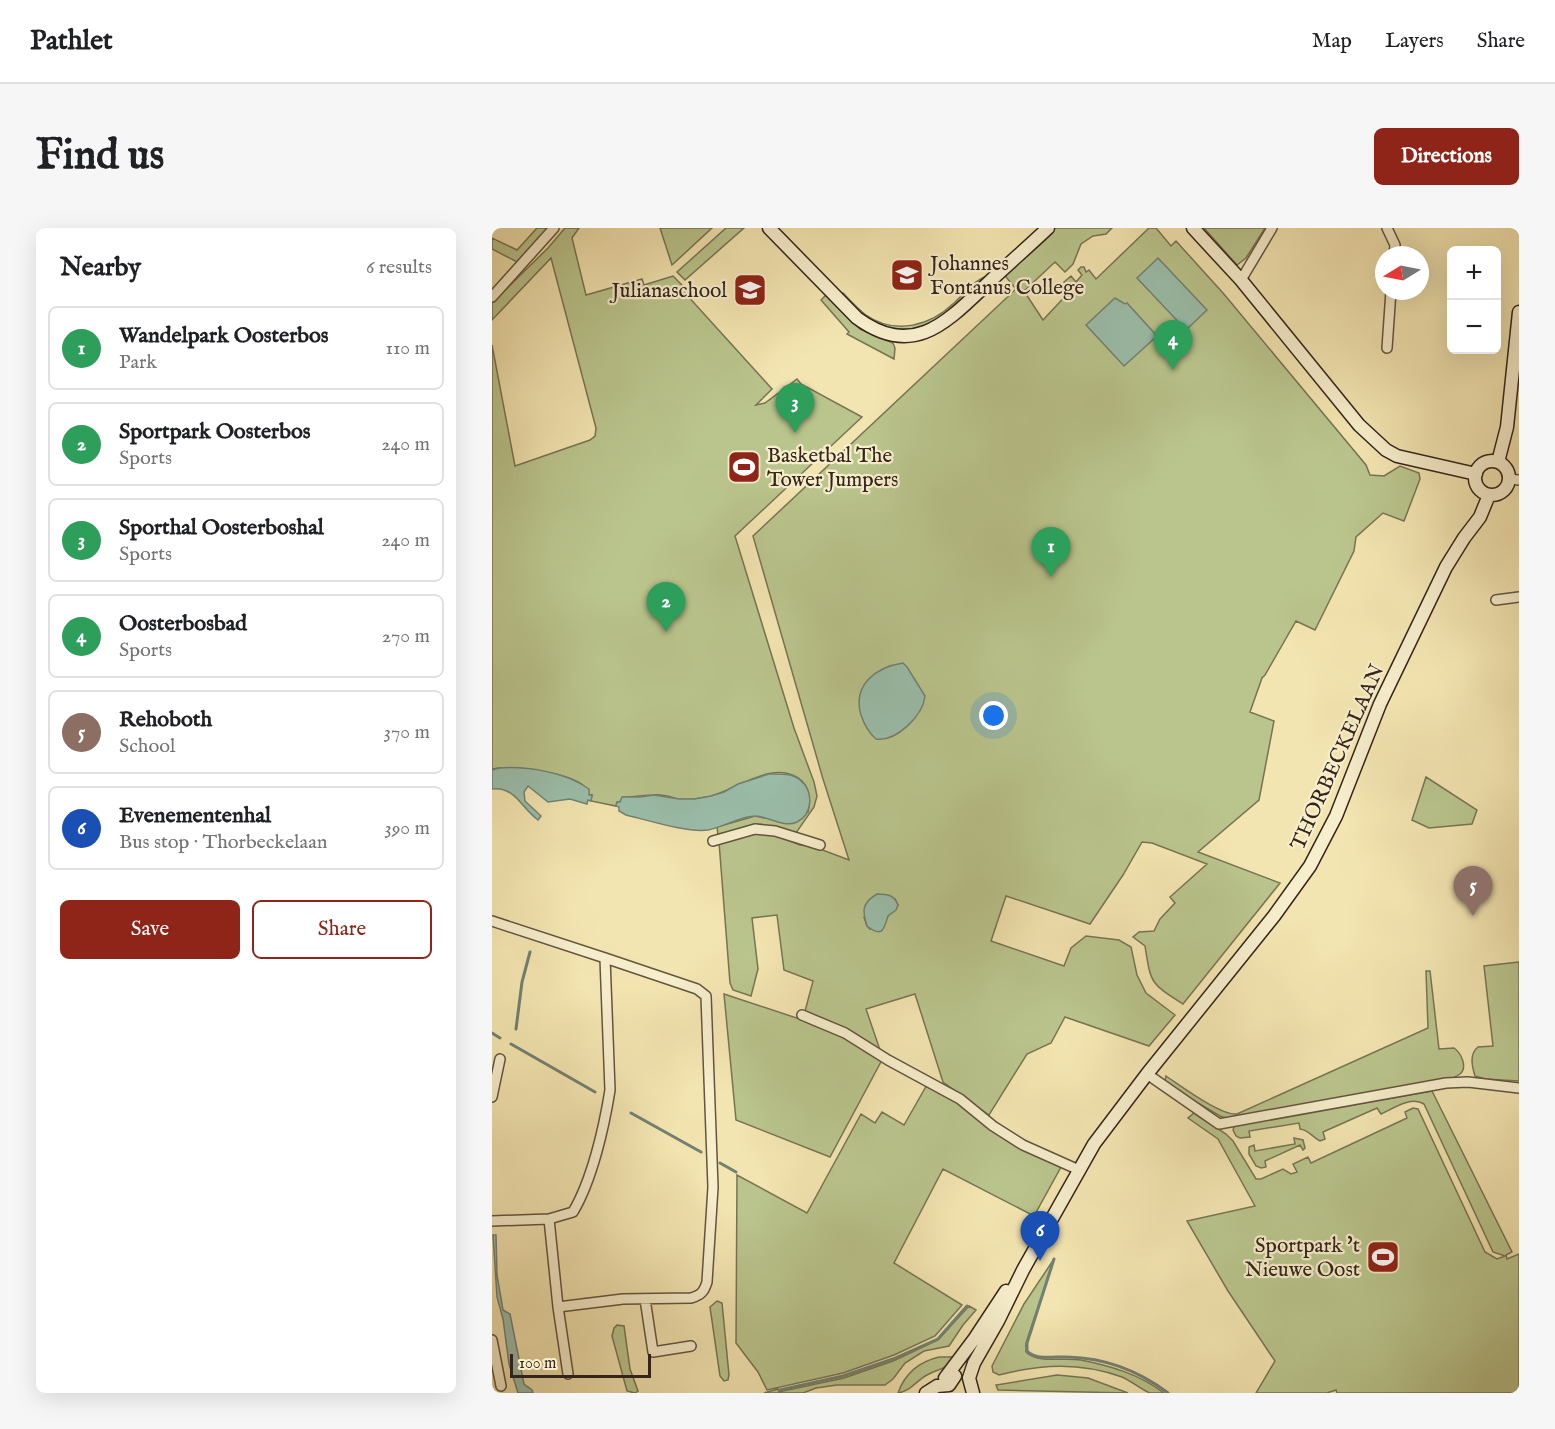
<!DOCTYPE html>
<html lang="en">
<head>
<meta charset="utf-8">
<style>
	body { margin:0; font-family:"IM FELL English",serif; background:#f6f6f6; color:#202124 }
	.controls { position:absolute; right:18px; top:18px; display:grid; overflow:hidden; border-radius:9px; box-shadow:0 6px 24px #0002 }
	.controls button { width:54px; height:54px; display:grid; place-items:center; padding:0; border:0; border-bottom:2px solid #e0e0e0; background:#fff; color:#202124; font:30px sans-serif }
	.compass { position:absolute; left:883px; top:18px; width:54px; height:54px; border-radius:50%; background:#fff; box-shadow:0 6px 24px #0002; rotate:260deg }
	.scale { position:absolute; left:18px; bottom:15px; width:141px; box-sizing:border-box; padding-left:6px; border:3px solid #34241b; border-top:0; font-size:16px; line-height:21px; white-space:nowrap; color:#34241b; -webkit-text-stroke:4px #f7eecc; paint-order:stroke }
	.you { position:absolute; left:502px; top:488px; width:21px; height:21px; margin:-15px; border:4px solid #fff; border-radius:50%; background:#1a73e8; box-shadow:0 0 0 9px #1a73e833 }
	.badge { display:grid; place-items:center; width:39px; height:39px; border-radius:50%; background:#8f2418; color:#fff; font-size:20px; font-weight:700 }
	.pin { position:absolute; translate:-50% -50px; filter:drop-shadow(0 2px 3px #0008) }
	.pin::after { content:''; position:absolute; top:32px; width:21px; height:18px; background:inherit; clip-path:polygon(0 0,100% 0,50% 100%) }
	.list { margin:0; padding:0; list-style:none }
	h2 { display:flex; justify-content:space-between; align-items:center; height:78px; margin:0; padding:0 24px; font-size:26px }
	h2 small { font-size:20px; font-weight:400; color:#757577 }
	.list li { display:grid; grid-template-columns:39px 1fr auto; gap:18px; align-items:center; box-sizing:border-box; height:84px; margin:0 12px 12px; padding:0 12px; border:2px solid #e0e0e0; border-radius:9px }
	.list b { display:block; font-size:22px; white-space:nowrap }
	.list p { margin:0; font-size:20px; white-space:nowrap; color:#757577 }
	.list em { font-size:20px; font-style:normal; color:#757577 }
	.actions { display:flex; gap:12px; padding:18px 24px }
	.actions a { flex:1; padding:14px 0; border:2px solid #8f2418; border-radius:9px; text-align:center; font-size:21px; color:#8f2418 }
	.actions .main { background:#8f2418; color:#fff }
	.map { position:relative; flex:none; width:1027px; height:1165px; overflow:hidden; border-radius:9px }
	header { display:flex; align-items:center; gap:36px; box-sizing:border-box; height:84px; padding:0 30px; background:#fff; border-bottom:2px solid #e0e0e0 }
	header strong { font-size:28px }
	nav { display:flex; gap:33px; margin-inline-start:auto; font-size:21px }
	.intro { display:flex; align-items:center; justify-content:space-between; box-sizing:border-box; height:144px; padding:0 36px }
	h1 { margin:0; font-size:42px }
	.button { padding:15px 27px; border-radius:9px; background:#8f2418; color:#fff; font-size:21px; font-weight:700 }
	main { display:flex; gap:36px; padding:0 36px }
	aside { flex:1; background:#fff; border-radius:9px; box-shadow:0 6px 24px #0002 }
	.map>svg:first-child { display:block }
	.green { fill:#bac58d; stroke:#777454; stroke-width:1.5; fill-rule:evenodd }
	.water { fill:#9bbfac; stroke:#728172; stroke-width:1.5 }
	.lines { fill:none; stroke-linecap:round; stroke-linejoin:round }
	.stream { stroke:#728172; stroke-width:3 }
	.street-casing { stroke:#645440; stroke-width:12 }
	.secondary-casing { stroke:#34241b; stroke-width:15 }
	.street { stroke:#f7eecc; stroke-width:9 }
	.secondary { stroke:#f7eecc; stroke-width:12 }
	.labels { text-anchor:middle; stroke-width:4.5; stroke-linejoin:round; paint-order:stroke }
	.poi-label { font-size:21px; fill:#34241b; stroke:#f7eecc; text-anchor:start }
	.street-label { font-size:21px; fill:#34241b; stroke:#f7eecc }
</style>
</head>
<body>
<header>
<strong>Pathlet</strong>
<nav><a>Map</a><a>Layers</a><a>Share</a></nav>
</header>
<div class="intro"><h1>Find us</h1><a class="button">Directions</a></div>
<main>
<aside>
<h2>Nearby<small>6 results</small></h2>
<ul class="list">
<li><span class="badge" style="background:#2e9e5b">1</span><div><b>Wandelpark Oosterbos</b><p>Park</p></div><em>110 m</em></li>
<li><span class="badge" style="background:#2e9e5b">2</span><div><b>Sportpark Oosterbos</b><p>Sports</p></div><em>240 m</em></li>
<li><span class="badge" style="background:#2e9e5b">3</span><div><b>Sporthal Oosterboshal</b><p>Sports</p></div><em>240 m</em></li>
<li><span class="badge" style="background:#2e9e5b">4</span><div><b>Oosterbosbad</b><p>Sports</p></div><em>270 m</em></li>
<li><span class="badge" style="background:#8d6e63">5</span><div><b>Rehoboth</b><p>School</p></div><em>370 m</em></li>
<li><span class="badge" style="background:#1a4fb4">6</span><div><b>Evenementenhal</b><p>Bus stop · Thorbeckelaan</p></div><em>390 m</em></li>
</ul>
<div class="actions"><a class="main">Save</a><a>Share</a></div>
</aside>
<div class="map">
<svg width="1027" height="1165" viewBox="0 0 1027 1165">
	<rect width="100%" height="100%" fill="#f3e5b1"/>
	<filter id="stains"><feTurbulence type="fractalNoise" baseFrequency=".00333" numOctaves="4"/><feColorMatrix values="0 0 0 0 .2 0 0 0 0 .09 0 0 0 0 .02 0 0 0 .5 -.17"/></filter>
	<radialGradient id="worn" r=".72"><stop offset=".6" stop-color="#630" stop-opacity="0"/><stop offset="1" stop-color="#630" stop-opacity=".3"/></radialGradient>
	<path class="green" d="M45,0H60L29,36L0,21V10L25,22Z
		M73,0H87L80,10L94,67L150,51L152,57L181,48L195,62L193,65L280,161L264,177L273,175L305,151L309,156L370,189L243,308L302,500L322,554L325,568L322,579L304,605L279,598L264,597L226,607L225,599L263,588L272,590L316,584C318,574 318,561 310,553C283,528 241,565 214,569C205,571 195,572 186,571C178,569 171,566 163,567C152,567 142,569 131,569L128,574H125L124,578L99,573L100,567H97C96,564 95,561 93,559C79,544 19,537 0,541V117L23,238L98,212L103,208L104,200L59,30L0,92V75L56,20Z
		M168,0H220L180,37Z
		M234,0H252L193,52L185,44Z
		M562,0H620L614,6L601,8L589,16L581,36L573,44L563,34L532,63L551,92L579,62L572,54L579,48L584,54L590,47L586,42L589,39H592L594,44L597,42L604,51L657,0H664L679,18L684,13L731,65L874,237L878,247L892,248L908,238L927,245L928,251L912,293L891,285L864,309L862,323L823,402L804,393L773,447L770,450L758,484L782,493L767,572L706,624L788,655L691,776C658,755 659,756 653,718L641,709L647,704L662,703L668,691L683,675L678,669L715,636L660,615L650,614L631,647L598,696L514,668L499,713L572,738L579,720L594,708L627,712L639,719L645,747L654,765L683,787L657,818L573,789L559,815L535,826L497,887L451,854L423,766L374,781L388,822L312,787L321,753L292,742L285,687L260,690L266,741L259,768L241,762L238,755L227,614L264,604L281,606L308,617L320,618L357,632L331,551L261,308L524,61L514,49V45ZM403,671L406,677L396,688L394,692L378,701L375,698L372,689Z
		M712,0H773L754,30L745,37Z
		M498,47C464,78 436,115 386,96C381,94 376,93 372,91C364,85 356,75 348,68L351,65C358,72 366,81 374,87C404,108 439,97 462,75C474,64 483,51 498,47Z
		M334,67L368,101L401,115L403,120L402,131L355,106L357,104L329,72Z
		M934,549L985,582L980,596L937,600L920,592Z
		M1027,734V853L993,851L983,848C980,838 977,826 986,819L1001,818L992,738Z
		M934,743H938L947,821L962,820C969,825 976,839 968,846C964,849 958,851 954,853L739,892L728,888L677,858L673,853L674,848C689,858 729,888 745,886L936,800Z
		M232,766L344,803L391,830L338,929L244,892Z
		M436,855L569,939L542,988L451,941L402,1035L470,1077L443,1108L402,1127L351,1145L275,1162L266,1144L244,1115L245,947L315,985L369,886L383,895L390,884L412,897Z
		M940,863L1020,1024L1014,1027L1015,1031L1027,1026V1165H845L844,1162L835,1165H764L783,1133L736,1063L695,993L763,978L726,911L696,890L702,885L734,906L741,913L764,951H769L791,941L799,946L805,944L801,936L816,929L819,935L915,890L913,884L921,880L926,881L993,1024L1005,1031L1013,1028L1001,1024L932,876C919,868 902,880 889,886L885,880L831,904L833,911L828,913C820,909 817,902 808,901L807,895L757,903L758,909L748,910L744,908L741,902L743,897Z
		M802,910L811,912L813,920L811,922L808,917L773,933L774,939L769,940L764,938L757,926V919L762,917L763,923L803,916Z
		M562,1031L534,1115V1124C546,1136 572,1129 589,1132C619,1138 647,1146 672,1165C668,1165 662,1165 658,1165C652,1163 639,1153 630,1149C588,1134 549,1136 507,1147L501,1144L500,1138L532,1076Z
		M225,1073L230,1075L237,1147L236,1152L232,1153L228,1148L218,1079Z
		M477,1078L484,1082L471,1097L457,1118L432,1123L413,1135L401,1151L393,1157H345L324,1160L311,1165H272L286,1161L287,1164L352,1150L401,1133L446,1112Z
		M125,1097L132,1098L138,1141L146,1163L143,1165L135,1163L120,1108L122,1100Z
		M447,1129H464C451,1144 449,1139 435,1147C424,1153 419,1163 406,1165C413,1145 426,1134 447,1129Z
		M565,1147L596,1150L636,1165L506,1162L504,1157Z"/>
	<path class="water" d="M666,30L715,82L694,102L645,50Z
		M623,70L633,76L635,75L665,108L632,138L594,97Z
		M411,435L415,439L433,468C431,488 404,514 384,511C376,504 372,496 369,487C360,457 384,439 411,435Z
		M7,540C36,538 73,544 97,561V567H100L99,573L96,572L95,576L78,571L56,574L36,558L32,564L33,573L49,588L46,592C30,581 23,558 0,561V542Z
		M277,546C287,546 300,545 308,552C322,563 321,586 305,594C292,600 277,589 264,588C248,588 232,599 216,602C196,605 155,592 134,587L127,583V579L124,578L125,574H128L130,569H148L162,567L187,571H203L219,568L232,564L246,556Z
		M385,666C396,666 402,667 406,677L404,682L396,688C392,702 390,710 375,698C370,682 370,675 385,666Z
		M1,1007H4L5,1047L11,1082L18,1086L32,1156L40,1162L41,1165H26L17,1136L11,1091L5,1069Z"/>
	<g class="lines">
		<path class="stream" d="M24,801L30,754L38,724
			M0,805L8,810
			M19,816L103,864
			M139,885L209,924
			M228,935L244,944
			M562,1031L535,1115V1123C544,1133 564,1128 576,1129C613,1130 647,1143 676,1165
			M288,1162L351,1148L401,1131L446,1111L475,1078"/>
		<g class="street-casing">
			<path id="street" d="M895,0L903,17L902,27
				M749,52L780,0
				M0,69L62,0
				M895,120L899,63
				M1017,251L1027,252
				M1004,372L1027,369
				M221,613L263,601L283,603L328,617
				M0,693L113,730L118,862C112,900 100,952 81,984L57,991L0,993
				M310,787L353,805L396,832L468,871L501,898L531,917L587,942
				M655,846L727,896L954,855L976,854L1027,860
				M0,869L8,831
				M57,991L66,1079L76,1146
				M153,1071L161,1124L199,1118
				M66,1079L131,1071L199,1070C209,1067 212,1064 215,1054L221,959L214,768L205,761L113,730
				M0,1112L9,1158"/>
		</g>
		<g class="secondary-casing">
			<path id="secondary" d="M277,0L365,90C421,131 454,95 495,56C515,37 536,19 556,0
				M701,0L749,52L867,197L894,222L905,228L984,246
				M983 250a17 17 0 1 1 34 0a17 17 0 1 1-34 0Z
				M1006,234L1015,199L1027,84
				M453,1150L483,1110L514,1063
				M434,1165L445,1158L457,1157L463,1148
				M481,1165L477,1150L482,1135L506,1093L531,1042L602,916L655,846L782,688L818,638L844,588L888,476L954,339L972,310L988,289L997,267"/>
		</g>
		<use href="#street" class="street"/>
		<use href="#secondary" class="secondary"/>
	</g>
	<defs>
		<g id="school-square" transform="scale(1.725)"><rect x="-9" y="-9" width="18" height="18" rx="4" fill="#8f2418" stroke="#f7eecc"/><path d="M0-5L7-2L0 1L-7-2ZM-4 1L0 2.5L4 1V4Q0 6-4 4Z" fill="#fff"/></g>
		<g id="stadium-square" transform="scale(1.725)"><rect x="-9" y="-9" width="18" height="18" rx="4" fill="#8f2418" stroke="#f7eecc"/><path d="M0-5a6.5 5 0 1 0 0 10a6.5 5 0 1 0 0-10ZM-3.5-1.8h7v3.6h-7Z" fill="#fff"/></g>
	</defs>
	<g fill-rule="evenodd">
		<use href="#school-square" x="415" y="47"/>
		<use href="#school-square" x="258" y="62"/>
		<use href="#stadium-square" x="252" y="239"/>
		<use href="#stadium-square" x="891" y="1029"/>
	</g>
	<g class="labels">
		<g class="poi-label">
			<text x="438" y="42">Johannes<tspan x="438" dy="24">Fontanus College</tspan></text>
			<text x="235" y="69" text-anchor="end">Julianaschool</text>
			<text x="275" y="234">Basketbal The<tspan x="275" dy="24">Tower Jumpers</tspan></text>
			<text x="868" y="1024" text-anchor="end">Sportpark 't<tspan x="868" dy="24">Nieuwe Oost</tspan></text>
		</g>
		<g class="street-label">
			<text transform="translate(845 529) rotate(-66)" y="7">THORBECKELAAN</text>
		</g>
	</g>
	<rect width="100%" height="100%" filter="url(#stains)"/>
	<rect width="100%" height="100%" fill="url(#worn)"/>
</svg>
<div class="controls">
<button>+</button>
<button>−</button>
</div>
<svg class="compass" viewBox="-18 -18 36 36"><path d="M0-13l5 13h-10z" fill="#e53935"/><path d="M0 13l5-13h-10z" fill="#757577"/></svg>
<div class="scale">100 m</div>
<div class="you"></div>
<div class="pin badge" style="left:559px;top:349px;background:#2e9e5b">1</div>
<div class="pin badge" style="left:174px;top:404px;background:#2e9e5b">2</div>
<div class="pin badge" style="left:303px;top:205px;background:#2e9e5b">3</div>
<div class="pin badge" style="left:681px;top:142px;background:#2e9e5b">4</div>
<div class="pin badge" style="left:981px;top:688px;background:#8d6e63">5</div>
<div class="pin badge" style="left:548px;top:1033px;background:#1a4fb4">6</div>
</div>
</main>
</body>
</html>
